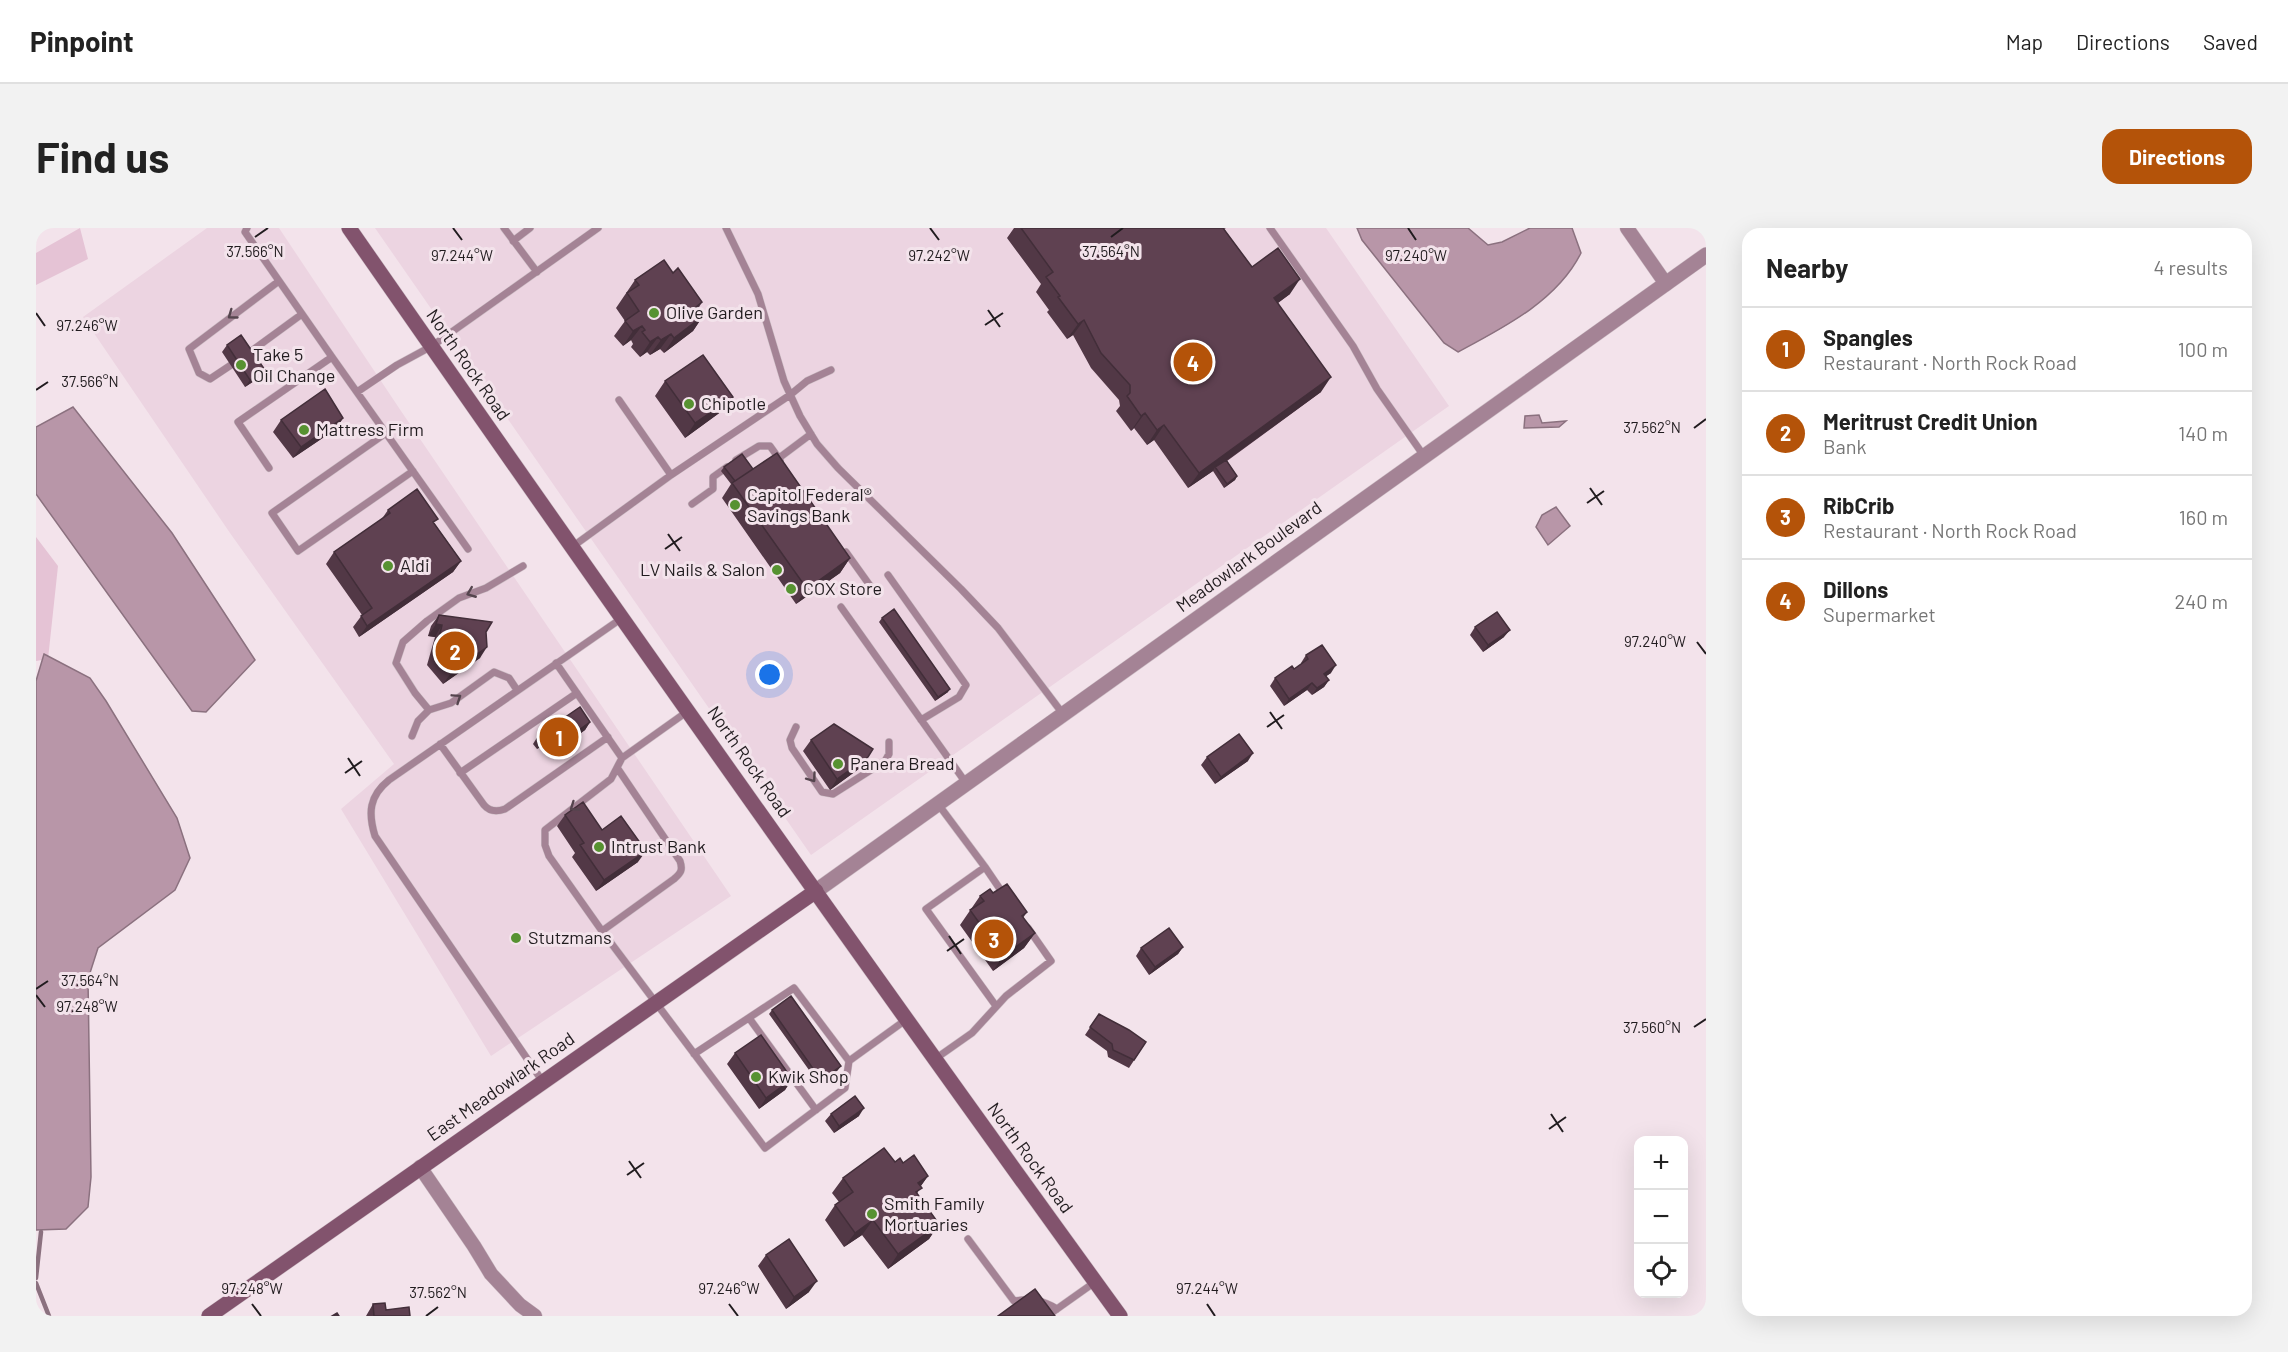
<!DOCTYPE html>
<html lang="en">
<head>
<meta charset="utf-8">
<style>
	body { margin:0; font-family:Barlow,sans-serif; background:#f2f2f2; color:#222 }
	.controls { position:absolute; right:18px; bottom:18px; display:grid; overflow:hidden; border-radius:12px; box-shadow:0 6px 24px #0002 }
	.controls button { width:54px; height:54px; display:grid; place-items:center; padding:0; border:0; border-bottom:2px solid #e0e0e0; background:#fff; color:#222; font:30px sans-serif }
	.you { position:absolute; left:734px; top:447px; width:21px; height:21px; margin:-15px; border:4px solid #fff; border-radius:50%; background:#1a73e8; box-shadow:0 0 0 9px #1a73e833 }
	.badge { display:grid; place-items:center; width:39px; height:39px; border-radius:50%; background:#b45309; color:#fff; font-size:20px; font-weight:700 }
	.pin { position:absolute; translate:-50% -50%; border:3px solid #fff; box-shadow:0 2px 6px #0006 }
	.list { margin:0; padding:0; list-style:none }
	h2 { display:flex; justify-content:space-between; align-items:center; height:78px; margin:0; padding:0 24px; font-size:26px }
	h2 small { font-size:20px; font-weight:400; color:#767676 }
	.list li { display:grid; grid-template-columns:39px 1fr auto; gap:18px; align-items:center; box-sizing:border-box; height:84px; padding:0 24px; border-top:2px solid #e0e0e0 }
	.list b { display:block; font-size:22px; white-space:nowrap }
	.list p { margin:0; font-size:20px; white-space:nowrap; color:#767676 }
	.list em { font-size:20px; font-style:normal; color:#767676 }
	.icon { flex:none; width:33px; height:33px; fill:none; stroke:currentColor; stroke-width:2; stroke-linecap:round; stroke-linejoin:round }
	.map { position:relative; flex:none; width:1670px; height:1088px; overflow:hidden; border-radius:18px }
	header { display:flex; align-items:center; gap:36px; box-sizing:border-box; height:84px; padding:0 30px; background:#fff; border-bottom:2px solid #e0e0e0 }
	header strong { font-size:28px }
	nav { display:flex; gap:33px; margin-inline-start:auto; font-size:21px }
	.intro { display:flex; align-items:center; justify-content:space-between; box-sizing:border-box; height:144px; padding:0 36px }
	h1 { margin:0; font-size:42px }
	.button { padding:15px 27px; border-radius:18px; background:#b45309; color:#fff; font-size:21px; font-weight:700 }
	main { display:flex; gap:36px; padding:0 36px }
	aside { flex:1; background:#fff; border-radius:18px; box-shadow:0 6px 24px #0002 }
	.map>svg:first-child { display:block }
	.built { fill:#ecd4e1 }
	.green { fill:#e5c3d5 }
	.water { fill:#b896a8; stroke:#8b717f; stroke-width:1.5 }
	.lines { fill:none; stroke-linecap:round; stroke-linejoin:round }
	.stream { stroke:#8b717f; stroke-width:4.5 }
	.service-casing { stroke:#cdbfc6; stroke-width:8 }
	.minor-casing { stroke:#cdbfc6; stroke-width:15 }
	.tertiary-casing { stroke:#cdbfc6; stroke-width:16 }
	.secondary-casing { stroke:#cdbfc6; stroke-width:16 }
	.service { stroke:#a48395; stroke-width:7 }
	.minor { stroke:#a48395; stroke-width:14 }
	.tertiary { stroke:#a48395; stroke-width:15 }
	.secondary { stroke:#82536d; stroke-width:15 }
	.wall { fill:#523846 }
	.shaded-wall { fill:#422e39 }
	.building { fill:#5f4151; stroke:#422e39; stroke-width:1.5 }
	.oneway { stroke:#55454e }
	.ticks { fill:none; stroke:#211c1f; stroke-width:2 }
	.poi-dot { fill:#579231; stroke:#f3e3eb; stroke-width:2 }
	.labels { text-anchor:middle; stroke-width:6; stroke-linejoin:round; paint-order:stroke }
	.poi-label { font-size:18px; fill:#211c1f; stroke:#f3e3eb; text-anchor:start }
	.street-label { font-size:18px; fill:#211c1f; stroke:#f3e3eb }
	.ticks-label { font-size:15px; text-anchor:middle; fill:#211c1f; stroke:#f3e3eb; stroke-width:6; stroke-linejoin:round; paint-order:stroke }
</style>
</head>
<body>
<header>
<strong>Pinpoint</strong>
<nav><a>Map</a><a>Directions</a><a>Saved</a></nav>
</header>
<div class="intro"><h1>Find us</h1><a class="button">Directions</a></div>
<main>
<div class="map">
<svg width="1670" height="1088" viewBox="0 0 1670 1088">
	<rect width="100%" height="100%" fill="#f3e3eb"/>
	<path class="built" d="M171,0H243L365,183L695,668L455,828L305,581L358,536L194,305L47,89Z
		M339,0H1290L1413,178L775,627Z"/>
	<path class="green" d="M44,0L52,31L0,57V25Z
		M0,309L22,338L12,431L0,433Z"/>
	<path class="water" d="M1321,0H1432L1452,17L1466,14L1494,0H1536L1545,25C1521,73 1467,100 1422,124L1408,115L1326,12Z
		M37,179L136,305L219,432L170,484L156,483L0,266V199Z
		M1503,187L1506,195L1530,193L1523,199L1488,200L1489,188Z
		M1520,279L1534,298L1512,317L1500,299L1506,287Z
		M8,426L54,450L70,473L141,590L154,630L139,662L62,720L52,751L55,949L52,979L30,1001L0,1002V453Z"/>
	<g class="lines">
		<path class="stream" d="M0,1050L5,1004
			M0,1055L13,1088"/>
		<g class="service-casing">
			<path id="service" d="M211,0L209,4L296,129
				M468,0L501,44
				M690,0L722,66L748,153L764,188L781,216L802,240L925,361L962,400L1027,486
				M1234,0L1317,118L1341,161L1388,228
				M477,13L494,0
				M210,127L266,86
				M201,133L174,151L163,145L153,121L243,53
				M321,164L361,137L396,118L562,0
				M583,172L635,247
				M350,205L236,285L262,323L377,243
				M743,230L775,206
				M700,232L723,218H734L744,232
				M233,240L202,194L296,129L432,321
				M656,276L677,261V249L691,239
				M536,319L635,247L754,167L771,153L795,142
				M810,324L835,359
				M852,347L930,457L923,469L885,492
				M805,379L930,555
				M520,435L586,530
				M481,462L473,450L458,444L415,475L393,482L379,465L360,435L367,414L391,393L423,370L450,360L487,338
				M760,499L754,512L756,520L786,564L797,566L849,533L853,526V514
				M376,508L382,493L393,482
				M404,516L448,577C454,584 461,584 469,581L572,509
				M582,541L644,633C647,642 645,645 638,651L566,703L729,920L809,860L813,833L871,791
				M424,545L541,465
				M902,576L949,639
				M566,703L513,628L509,617V602L575,551L586,530L652,483
				M960,778L890,681L949,639L968,667
				M713,790L780,882
				M658,826L758,760L813,833
				M899,831L936,805L970,768L1015,733L992,700
				M507,854L339,608C332,585 333,568 353,552L586,390
				M932,1011L978,1073C996,1070 1006,1072 1021,1081
				M1011,1088L1059,1054"/>
		</g>
		<g class="minor-casing">
			<path id="minor" d="M1591,0L1630,56
				M384,939L438,1018L455,1046L484,1077L499,1088"/>
		</g>
		<g class="tertiary-casing">
			<path id="tertiary" d="M780,663L1670,27"/>
		</g>
		<g class="secondary-casing">
			<path id="secondary" d="M313,0C567,365 823,728 1084,1088
				M173,1088L780,663"/>
		</g>
		<use href="#service" class="service"/>
		<use href="#minor" class="minor"/>
		<use href="#tertiary" class="tertiary"/>
		<use href="#secondary" class="secondary"/>
	</g>
	<path class="wall" d="M978,0H1190L1188,1L1216,39L1254,66L1242,75L1285,164L1191,233L1201,248L1199,252L1188,260L1177,243L1152,260L1118,212L1111,217L1098,200L1095,203L1080,183L1084,178L1083,172L1055,140L1037,107L1031,111L1011,84L1013,82L1000,64L1005,56L971,10Z
		M637,45L666,74L662,81L667,88L657,103L628,125L624,121L614,127L611,124L604,129L595,119L597,116L595,112L587,118L578,108L589,93L580,80L599,52Z
		M191,117L224,149L209,159L186,124Z
		M629,153L686,183L649,210L619,168Z
		M307,190L300,201L257,230L237,204L245,192Z
		M688,239L717,241L814,330L804,345L760,376L686,270L695,256L685,243Z
		M352,282L398,295L425,333L417,344L323,409L317,399L326,387L290,336L298,324L345,292Z
		M403,387L450,404L444,430L407,456L391,437L399,409L392,408L395,398Z
		M846,390L912,464L899,473L843,394Z
		M1439,399L1468,409L1447,424L1434,407Z
		M1270,427L1295,445L1290,448L1293,452L1288,459L1276,467L1271,462L1248,478L1234,458L1239,450L1258,441L1266,436L1265,435Z
		M554,494L549,502L513,528L506,518L501,521L497,516L502,508Z
		M775,512L832,529L824,540L794,562L767,523Z
		M1171,529L1212,533L1179,556L1165,537Z
		M529,587L566,602L602,634L560,663L536,629L539,625L521,598Z
		M957,665L991,684L987,690L999,705L988,720L957,743L924,697L944,668Z
		M1147,719L1142,726L1113,747L1100,728L1105,720Z
		M736,782L802,842L783,856L733,786Z
		M1063,786L1110,814L1093,840L1072,829L1071,823L1049,807Z
		M699,825L756,851L749,862L723,881L691,836Z
		M795,886L823,888L798,905L789,893Z
		M859,934L867,935L892,948L884,959L881,966L903,996L893,1011L852,1041L826,1007L808,1019L789,992L799,977L803,974L796,965L807,950Z
		M730,1027L773,1064L750,1081L722,1038Z
		M337,1076L350,1082L374,1088H330Z"/>
	<path class="shaded-wall" d="M1264,51L1254,66L1228,85L1238,70Z
		M667,88L657,103L628,125L638,110Z
		M1048,92L1037,107L1031,111L1042,96Z
		M606,98L595,112L587,118L597,103Z
		M635,106L624,121L614,127L625,112Z
		M622,109L611,124L604,129L614,114Z
		M229,142L224,149L209,159L214,152Z
		M1295,149L1285,164L1180,240L1179,239L1177,243L1152,260L1163,245Z
		M697,169L686,183L649,210L659,195Z
		M1109,185L1098,200L1095,203L1105,188Z
		M307,190L300,201L257,230L265,219Z
		M1128,197L1118,212L1111,217L1121,202Z
		M1201,248L1199,252L1188,260L1191,256Z
		M814,330L804,345L760,376L771,361Z
		M425,333L417,344L323,409L331,398Z
		M400,396L406,397L399,409L392,408Z
		M1474,402L1468,409L1447,424L1452,417Z
		M451,419L444,430L407,456L415,445Z
		M1300,437L1295,445L1283,453L1288,446Z
		M1293,452L1288,459L1276,467L1281,460Z
		M1276,455L1271,462L1248,478L1253,471Z
		M914,461L912,464L899,473L902,469Z
		M554,494L549,502L513,528L518,520Z
		M511,510L506,518L501,521L506,514Z
		M1217,525L1212,533L1179,556L1185,549Z
		M832,529L824,540L794,562L801,551Z
		M610,623L602,634L560,663L568,652Z
		M999,705L988,720L957,743L967,728Z
		M1147,719L1142,726L1113,747L1119,739Z
		M805,838L802,842L783,856L785,852Z
		M756,851L749,862L723,881L730,870Z
		M828,880L823,888L798,905L803,898Z
		M892,948L882,962V955Z
		M837,992L826,1007L808,1019L819,1005Z
		M903,996L893,1011L852,1041L862,1026Z
		M781,1053L773,1064L750,1081L758,1069Z"/>
	<path class="building" d="M985,0H1187L1216,39L1242,20L1264,51L1238,70L1295,149L1163,245L1128,197L1121,202L1109,185L1105,188L1091,168L1094,165V157L1065,125L1048,92L1042,96L1022,69L1024,68L1010,49L1017,44Z
		M628,32L637,45L642,40L666,74L660,79L667,88L638,110L635,106L625,112L622,109L614,114L606,104L609,102L606,98L597,103L589,93L603,83L591,65L603,57L599,52Z
		M205,107L229,142L214,152L191,117Z
		M667,127L697,169L659,195L629,153Z
		M289,161L307,190L265,219L245,192Z
		M741,225L814,330L771,361L696,255Z
		M706,226L717,241L699,253L688,239Z
		M1190,232L1201,248L1191,256L1179,239Z
		M381,261L402,291L397,294L425,333L331,398L325,388L336,380L298,324L354,285L352,282Z
		M858,381L914,461L902,469L846,390Z
		M1461,384L1474,402L1452,417L1439,399Z
		M403,387L456,394L450,404L451,419L415,445L399,426L406,397L400,396Z
		M1286,417L1300,437L1288,446L1293,452L1281,460L1276,455L1253,471L1239,450L1256,438L1258,441L1272,431L1270,427Z
		M544,479L554,494L518,520L511,510L506,514L502,508Z
		M798,496L837,521L832,529L801,551L775,512Z
		M1203,506L1217,525L1185,549L1171,529Z
		M547,574L566,602L585,588L610,623L568,652L544,617L548,615L529,587Z
		M971,656L991,684L986,688L999,705L967,728L934,682L948,673L944,668L954,661L957,665Z
		M1133,700L1147,719L1119,739L1105,720Z
		M755,768L805,838L785,852L736,782Z
		M1063,786L1093,802L1110,814L1098,832L1077,822L1076,816L1054,799Z
		M725,807L756,851L730,870L699,825Z
		M819,868L828,880L803,898L795,886Z
		M848,920L859,934L864,930L867,935L878,927L892,948L882,955L886,960L880,964L903,996L862,1026L837,992L819,1005L799,977L817,964L807,950Z
		M753,1011L781,1053L758,1069L730,1027Z
		M999,1061L1019,1088H962Z
		M349,1075L350,1082L373,1079L374,1088H338L337,1076Z
		M301,1085L303,1088H296Z"/>
	<defs><path id="oneway-chevron" d="M-2-3.5L2.5 0L-2 3.5" fill="none" stroke-width="1.6" stroke-linecap="round" stroke-linejoin="round" transform="scale(1.5)"/></defs>
	<g class="oneway">
		<use href="#oneway-chevron" transform="translate(196 87) rotate(144)"/>
		<use href="#oneway-chevron" transform="translate(435 365) rotate(158)"/>
		<use href="#oneway-chevron" transform="translate(421 470) rotate(-34)"/>
		<use href="#oneway-chevron" transform="translate(776 550) rotate(54)"/>
		<use href="#oneway-chevron" transform="translate(538 579) rotate(145)"/>
	</g>
	<path class="ticks" d="M417,0L426,12M894,0L903,12M1372,0L1380,12M219,9L232,0M1075,9L1087,0M952,82L964,99M0,85L9,98M949,97L967,85M0,162L12,154M1658,200L1670,191M1554,260L1566,277M1551,275L1568,263M632,306L644,323M629,321L646,309M1661,414L1670,426M1234,484L1246,501M1231,499L1248,487M312,530L324,548M309,545L326,533M913,708L925,726M911,723L928,711M0,761L12,753M0,767L9,779M1658,799L1670,791M1515,886L1527,904M1513,901L1530,889M593,933L605,950M591,947L608,935M216,1076L225,1088M693,1076L702,1088M1171,1076L1179,1088M390,1088L402,1079"/>
	<g class="poi-dot">
		<circle cx="618" cy="85" r="6"/>
		<circle cx="205" cy="137" r="6"/>
		<circle cx="653" cy="176" r="6"/>
		<circle cx="268" cy="202" r="6"/>
		<circle cx="699" cy="277" r="6"/>
		<circle cx="352" cy="338" r="6"/>
		<circle cx="741" cy="342" r="6"/>
		<circle cx="755" cy="361" r="6"/>
		<circle cx="802" cy="536" r="6"/>
		<circle cx="563" cy="619" r="6"/>
		<circle cx="480" cy="710" r="6"/>
		<circle cx="720" cy="849" r="6"/>
		<circle cx="836" cy="986" r="6"/>
	</g>
	<g class="labels">
		<g class="poi-label">
			<text x="630" y="91">Olive Garden</text>
			<text x="217" y="133">Take 5<tspan x="217" dy="21">Oil Change</tspan></text>
			<text x="665" y="182">Chipotle</text>
			<text x="280" y="208">Mattress Firm</text>
			<text x="711" y="273">Capitol Federal®<tspan x="711" dy="21">Savings Bank</tspan></text>
			<text x="364" y="344">Aldi</text>
			<text x="729" y="348" text-anchor="end">LV Nails &amp; Salon</text>
			<text x="767" y="367">COX Store</text>
			<text x="814" y="542">Panera Bread</text>
			<text x="575" y="625">Intrust Bank</text>
			<text x="492" y="716">Stutzmans</text>
			<text x="732" y="855">Kwik Shop</text>
			<text x="848" y="982">Smith Family<tspan x="848" dy="21">Mortuaries</tspan></text>
		</g>
		<g class="street-label">
			<text transform="translate(432 137) rotate(55)" y="6">North Rock Road</text>
			<text transform="translate(1213 329) rotate(-36)" y="6">Meadowlark Boulevard</text>
			<text transform="translate(713 534) rotate(55)" y="6">North Rock Road</text>
			<text transform="translate(465 859) rotate(-35)" y="6">East Meadowlark Road</text>
			<text transform="translate(994 930) rotate(54)" y="6">North Rock Road</text>
		</g>
	</g>
	<g class="ticks-label">
		<text x="219" y="29">37.566°N</text>
		<text x="1075" y="29">37.564°N</text>
		<text x="426" y="33">97.244°W</text>
		<text x="903" y="33">97.242°W</text>
		<text x="1380" y="33">97.240°W</text>
		<text x="51" y="103">97.246°W</text>
		<text x="54" y="159">37.566°N</text>
		<text x="1616" y="205">37.562°N</text>
		<text x="1619" y="419">97.240°W</text>
		<text x="54" y="758">37.564°N</text>
		<text x="51" y="784">97.248°W</text>
		<text x="1616" y="805">37.560°N</text>
		<text x="216" y="1066">97.248°W</text>
		<text x="693" y="1066">97.246°W</text>
		<text x="1171" y="1066">97.244°W</text>
		<text x="402" y="1070">37.562°N</text>
	</g>
</svg>
<div class="controls">
<button>+</button>
<button>−</button>
<button><svg class="icon" aria-label="locate" viewBox="0 0 24 24"><circle cx="12" cy="12" r="6"/><path d="M12 2v4M12 18v4M2 12h4M18 12h4"/></svg></button>
</div>
<div class="you"></div>
<div class="pin badge" style="left:523px;top:509px">1</div>
<div class="pin badge" style="left:419px;top:423px">2</div>
<div class="pin badge" style="left:958px;top:711px">3</div>
<div class="pin badge" style="left:1157px;top:134px">4</div>
</div>
<aside>
<h2>Nearby<small>4 results</small></h2>
<ul class="list">
<li><span class="badge">1</span><div><b>Spangles</b><p>Restaurant · North Rock Road</p></div><em>100 m</em></li>
<li><span class="badge">2</span><div><b>Meritrust Credit Union</b><p>Bank</p></div><em>140 m</em></li>
<li><span class="badge">3</span><div><b>RibCrib</b><p>Restaurant · North Rock Road</p></div><em>160 m</em></li>
<li><span class="badge">4</span><div><b>Dillons</b><p>Supermarket</p></div><em>240 m</em></li>
</ul>
</aside>
</main>
</body>
</html>
